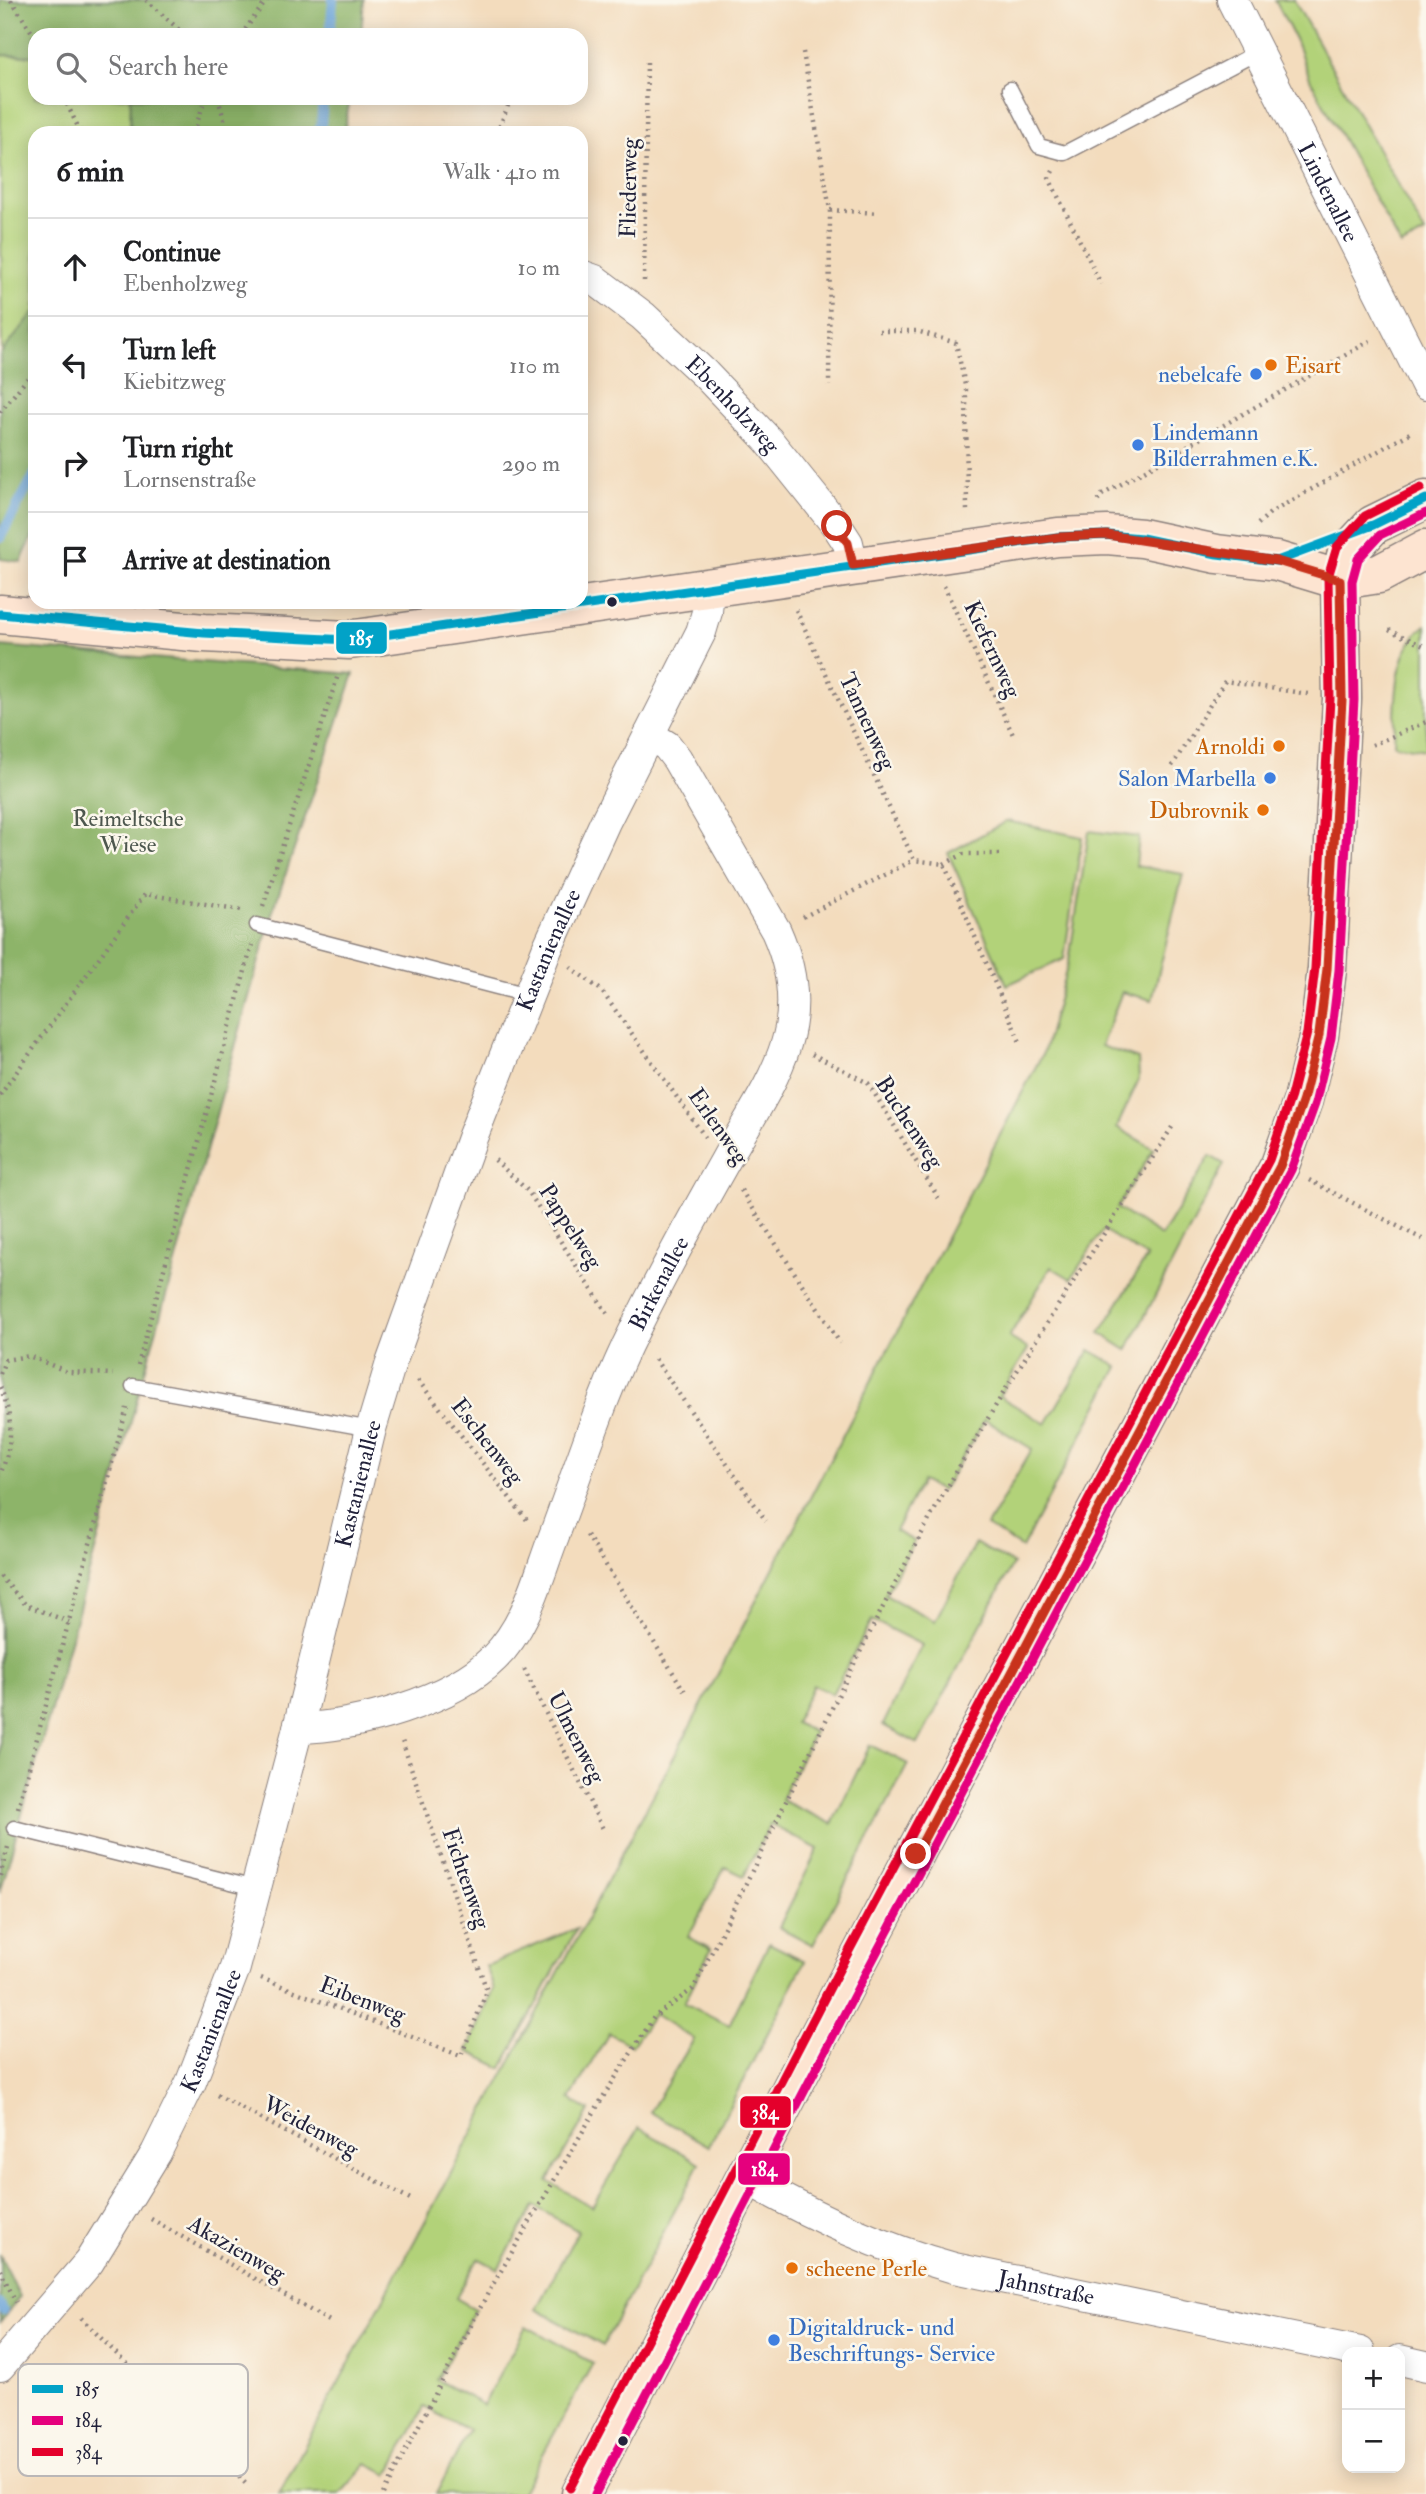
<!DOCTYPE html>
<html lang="en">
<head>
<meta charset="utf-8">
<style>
	body { margin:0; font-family:"IM FELL Double Pica",serif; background:#f2f2f2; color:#202124 }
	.controls { position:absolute; right:21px; bottom:21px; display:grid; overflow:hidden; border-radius:14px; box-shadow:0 4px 18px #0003 }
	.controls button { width:63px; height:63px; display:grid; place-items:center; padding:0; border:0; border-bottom:2px solid #e0e0e0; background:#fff; color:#202124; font:35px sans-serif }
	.stop { position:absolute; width:21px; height:21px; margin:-16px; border:5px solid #c8321e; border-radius:50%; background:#fff }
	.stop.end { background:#c8321e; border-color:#fff; box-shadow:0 2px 7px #0008 }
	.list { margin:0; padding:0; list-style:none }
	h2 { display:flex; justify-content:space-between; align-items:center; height:91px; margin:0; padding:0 28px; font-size:30px }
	h2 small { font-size:23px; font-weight:400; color:#757577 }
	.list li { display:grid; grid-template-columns:46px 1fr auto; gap:21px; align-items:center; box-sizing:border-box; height:98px; padding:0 28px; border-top:2px solid #e0e0e0 }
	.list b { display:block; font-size:26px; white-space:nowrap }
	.list p { margin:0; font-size:23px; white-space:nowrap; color:#757577 }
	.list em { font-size:23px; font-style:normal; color:#757577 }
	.icon { flex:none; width:38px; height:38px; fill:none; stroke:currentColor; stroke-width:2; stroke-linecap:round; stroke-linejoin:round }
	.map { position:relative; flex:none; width:1426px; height:2494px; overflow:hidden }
	.search { position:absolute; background:#fff; box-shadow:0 4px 18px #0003; left:28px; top:28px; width:560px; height:77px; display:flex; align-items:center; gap:18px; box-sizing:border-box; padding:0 24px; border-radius:21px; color:#757577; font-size:26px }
	.panel { position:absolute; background:#fff; box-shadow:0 4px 18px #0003; left:28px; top:126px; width:560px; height:483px; border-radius:21px }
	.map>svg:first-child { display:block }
	.green { fill:#b2d279; stroke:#6a7a5a; stroke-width:2 }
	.forest { fill:#8db469; stroke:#586b52; stroke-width:2 }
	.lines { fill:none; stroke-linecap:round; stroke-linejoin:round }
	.stream { stroke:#67a2d7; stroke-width:10 }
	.lane-casing { stroke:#8a7f7c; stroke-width:17 }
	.street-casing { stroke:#8a7f7c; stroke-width:32 }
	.secondary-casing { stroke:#8a7f7c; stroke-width:41 }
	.path { stroke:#8a7f7c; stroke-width:4.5; stroke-dasharray:2 5; stroke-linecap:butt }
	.lane { stroke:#fff; stroke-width:14 }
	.street { stroke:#fff; stroke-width:30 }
	.secondary { stroke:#fde4d1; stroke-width:38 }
	.bus-1-casing { stroke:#fbf7ec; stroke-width:14 }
	.bus-2-casing { stroke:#fbf7ec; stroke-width:14 }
	.bus-3-casing { stroke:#fbf7ec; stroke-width:14 }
	.bus-1 { stroke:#02a2c7; stroke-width:9 }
	.bus-2 { stroke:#e5007d; stroke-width:9 }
	.bus-3 { stroke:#e4002b; stroke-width:9 }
	.route { stroke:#c8321e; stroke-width:9 }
	.food-dot { fill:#e8710a; stroke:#fbf7ec; stroke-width:2.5 }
	.shop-dot { fill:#3f7fe0; stroke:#fbf7ec; stroke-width:2.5 }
	.bus-dot { fill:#22223b; stroke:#fbf7ec; stroke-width:2.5 }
	.labels { text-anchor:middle; stroke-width:5; stroke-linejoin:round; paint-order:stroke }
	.street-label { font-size:23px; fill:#22223b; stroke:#fbf7ec }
	.food-label { font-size:23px; fill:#c56008; stroke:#fbf7ec; text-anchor:start }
	.shop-label { font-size:23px; fill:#366cbe; stroke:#fbf7ec; text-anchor:end }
	.park-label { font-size:23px; fill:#4d574e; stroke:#fbf7ec }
	.key { fill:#fbf7ec; stroke:#bab7b7; stroke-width:2 }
	.key-label { font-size:19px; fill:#22223b }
	.line-badge { stroke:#fbf7ec; stroke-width:2.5 }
	.badge-label { font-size:19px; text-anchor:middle; font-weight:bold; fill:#fff }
</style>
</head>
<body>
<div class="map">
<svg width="1426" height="2494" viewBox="0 0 1426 2494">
	<rect width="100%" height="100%" fill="#fbf7ec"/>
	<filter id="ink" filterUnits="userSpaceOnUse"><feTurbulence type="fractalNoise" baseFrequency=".0143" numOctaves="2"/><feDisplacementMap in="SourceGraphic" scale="14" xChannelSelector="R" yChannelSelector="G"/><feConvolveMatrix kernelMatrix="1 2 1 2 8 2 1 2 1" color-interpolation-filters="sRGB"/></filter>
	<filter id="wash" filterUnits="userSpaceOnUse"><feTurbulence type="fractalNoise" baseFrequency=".00686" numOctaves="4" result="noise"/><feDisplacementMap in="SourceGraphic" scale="28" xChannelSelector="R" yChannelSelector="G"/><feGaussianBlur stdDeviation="1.57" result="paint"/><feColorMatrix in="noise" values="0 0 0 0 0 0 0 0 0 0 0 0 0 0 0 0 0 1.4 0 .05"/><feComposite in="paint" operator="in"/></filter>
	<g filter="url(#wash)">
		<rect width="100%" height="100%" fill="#f3dcbd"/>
		<path class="green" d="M1275,0H1294L1425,233L1401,246L1311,81L1295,39Z
			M0,55L35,56V98H131L130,133H35V311L2,355Z
			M1426,625V750L1394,745C1396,706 1392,651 1426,625Z
			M1007,821L1082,837L1064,959L1007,985L948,853Z
			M1089,831L1139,837L1136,866L1183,874L1152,1000L1122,992L1101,1046L1138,1059L1139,1079L1117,1127L1154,1149L1117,1208L1161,1236L1210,1156L1224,1164L1127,1350L1100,1333L1147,1257L1103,1230L1071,1279L1051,1267L1009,1337L1028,1349L999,1396L1046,1424L1090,1350L1118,1367L1022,1548L987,1526L1032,1449L985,1420L942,1491L922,1481L895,1531L914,1541L885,1595L935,1621L975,1543L1013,1564L918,1744L883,1725L922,1645L872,1620L832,1694L813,1685L795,1723L814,1732L781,1800L832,1824L870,1745L908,1764L813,1945L779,1927L818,1849L770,1824L744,1876L725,1867L688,1937L711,1949L684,2003L729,2025L769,1943L805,1961L709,2146L650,2112L694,2039L654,2014L632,2046L609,2033L570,2099L589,2111L548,2181L592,2207L639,2128L700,2163L603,2346L536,2309L578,2231L534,2206L498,2269L478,2258L456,2298L475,2309L437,2380L483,2405L526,2326L593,2363L521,2494H436L469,2430L424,2407L388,2475L367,2464L340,2494H279L699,1710L1044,1051L1069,960Z
			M577,1928L502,2068L467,2051L494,1989L486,1966Z"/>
		<path class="forest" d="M0,0H364L361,35H35V56L0,55Z
			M131,98H350L344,133H130Z
			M35,311V531L21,562L0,559V355Z
			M0,646L354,674L272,914L0,1893Z
			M0,2255L20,2297L0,2322Z"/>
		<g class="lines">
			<path class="stream" d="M330,35L333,0
				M317,133L321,126L323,98
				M0,538L35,474
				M0,2304L3,2310"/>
		</g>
	</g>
	<g filter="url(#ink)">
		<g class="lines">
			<g class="lane-casing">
				<path id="lane" d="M1010,89L1039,146L1065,153L1258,52
					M257,925L528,995
					M133,1386L371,1429
					M14,1828L255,1888"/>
			</g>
			<g class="street-casing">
				<g id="street">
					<path id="s1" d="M1232,0L1426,385"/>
					<path id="s2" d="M581,275L595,280L643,316L705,374L768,440L837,526L848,543L853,565"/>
					<path id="s3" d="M298,1728C357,1727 451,1701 494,1658C526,1627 537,1581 552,1541C579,1470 601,1396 635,1329C663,1272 694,1216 725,1161C746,1123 773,1086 786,1044C798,1005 792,967 776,931L677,759L667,746L649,735"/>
					<path id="s4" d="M747,2179C817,2218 876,2246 954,2268L1360,2352"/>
					<path d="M1400,2360L1426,2366"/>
					<path id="s5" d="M0,2366L89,2262L156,2153L191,2082L235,1968L298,1728L371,1429L390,1366L472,1138L547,949L605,822L701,632L707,612L709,588"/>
				</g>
			</g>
			<g class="secondary-casing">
				<path id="secondary" d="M0,614L204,633L349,640L1058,537L1107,535L1142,538L1217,554L1277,561L1340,580L1379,574L1426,549
					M581,2494L851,1974L1280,1165L1303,1100L1319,1035L1327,969L1342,699L1340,580L1347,553L1373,525L1426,499"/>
			</g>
			<path class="path" d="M11,0L35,37
				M146,0L185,35
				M241,35L267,0
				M803,52L830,210L829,386
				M64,98L81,133
				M218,98L228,133
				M194,133L205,98
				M497,133L511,98
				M1053,171L1049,178L1101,284
				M830,210L878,213
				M644,281L647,60
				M879,331H917L956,343L966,390L967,515
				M0,412L35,369
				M1098,501L1102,495L1370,341
				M1258,524L1270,513L1410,433
				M944,586L1014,737
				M796,610L914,860L944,864L1020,1042
				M1389,630L1426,647
				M1372,745L1426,722
				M1172,766L1225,681L1308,694
				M944,864L964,854H999
				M263,906L338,675
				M803,917L914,860
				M570,967L601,990L705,1137
				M812,1054L868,1083L941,1202
				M0,1095L145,894L242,910
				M495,1160L528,1191L609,1316
				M1309,1180L1426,1241
				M741,1190L840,1343
				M655,1359L766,1521
				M138,1365L252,945
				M0,1374L5,1360L29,1356L68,1372L113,1374
				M418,1380L527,1520
				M0,1387C14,1419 13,1443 0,1475
				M587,1535L687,1695
				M0,1576L26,1605L69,1622
				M524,1669L604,1831
				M18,1808L127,1408
				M0,1876L8,1847
				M261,1978L461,2056L487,1991L401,1738
				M217,2095L414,2201
				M151,2219L331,2322
				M0,2270L16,2302
				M81,2318L247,2485
				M383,2494L488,2293L603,2097L654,2017L693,1989C774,1830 848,1668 934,1511C1008,1379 1093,1252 1174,1124"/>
			<use href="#lane" class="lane"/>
			<use href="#street" class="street"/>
			<use href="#secondary" class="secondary"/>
			<g class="bus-1-casing">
				<path id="bus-1" d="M0,614L204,633L349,640L1058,537L1107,535L1142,538L1217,554L1277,561L1373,525L1426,499"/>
			</g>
			<g class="bus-2-casing">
				<path id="bus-2" d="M595,2494L862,1980L1291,1170L1315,1104L1331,1038L1339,970L1354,700L1352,581L1358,559L1380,535L1426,513"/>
			</g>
			<g class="bus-3-casing">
				<path id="bus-3" d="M570,2488L840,1968L1269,1160L1291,1096L1307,1033L1315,968L1330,699L1328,577L1337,547L1365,516L1421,488"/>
			</g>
			<use href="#bus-1" class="bus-1"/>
			<use href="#bus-2" class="bus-2"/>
			<use href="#bus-3" class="bus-3"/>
		</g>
	</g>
	<g class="lines" filter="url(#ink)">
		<path class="route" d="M837,526L848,543L853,565L1058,537L1107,535L1277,561L1340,580L1342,699L1327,969L1319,1035L1303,1100L1280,1166L916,1854"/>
	</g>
	<g class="food-dot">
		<circle cx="1271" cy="365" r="7"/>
		<circle cx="1279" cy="746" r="7"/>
		<circle cx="1263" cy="810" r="7"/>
		<circle cx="792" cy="2268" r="7"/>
	</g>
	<g class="shop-dot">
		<circle cx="1256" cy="374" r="7"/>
		<circle cx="1138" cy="445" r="7"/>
		<circle cx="1270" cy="778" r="7"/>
		<circle cx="774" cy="2340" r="7"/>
	</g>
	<g class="bus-dot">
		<circle cx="612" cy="602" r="6"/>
		<circle cx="623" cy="2441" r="6"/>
	</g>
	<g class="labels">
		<g class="street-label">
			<text transform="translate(628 188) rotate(-89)" y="8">Fliederweg</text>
			<text dy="8" stroke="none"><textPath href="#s1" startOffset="215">Lindenallee</textPath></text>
			<text dy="8" stroke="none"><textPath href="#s2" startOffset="201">Ebenholzweg</textPath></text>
			<text transform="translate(993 649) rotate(65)" y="8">Kiefernweg</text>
			<text transform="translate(868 721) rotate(65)" y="8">Tannenweg</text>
			<text dy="8" stroke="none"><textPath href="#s5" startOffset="1533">Kastanienallee</textPath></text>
			<text transform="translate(910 1122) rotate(57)" y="8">Buchenweg</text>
			<text transform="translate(719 1126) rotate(55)" y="8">Erlenweg</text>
			<text transform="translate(571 1226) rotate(57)" y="8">Pappelweg</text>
			<text dy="8" stroke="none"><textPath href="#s3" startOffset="623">Birkenallee</textPath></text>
			<text transform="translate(488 1441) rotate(52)" y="8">Eschenweg</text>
			<text dy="8" stroke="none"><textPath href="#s5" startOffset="966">Kastanienallee</textPath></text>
			<text transform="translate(577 1737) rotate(63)" y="8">Ulmenweg</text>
			<text transform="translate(467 1878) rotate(71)" y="8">Fichtenweg</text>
			<text transform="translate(363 1999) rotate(21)" y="8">Eibenweg</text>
			<text dy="8" stroke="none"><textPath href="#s5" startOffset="399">Kastanienallee</textPath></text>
			<text transform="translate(311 2126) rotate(28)" y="8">Weidenweg</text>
			<text transform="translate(237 2248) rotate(30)" y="8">Akazienweg</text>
			<text dy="8" stroke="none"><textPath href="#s4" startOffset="320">Jahnstraße</textPath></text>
		</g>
		<g class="food-label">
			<text x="1285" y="373">Eisart</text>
			<text x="1265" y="754" text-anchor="end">Arnoldi</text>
			<text x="1249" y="818" text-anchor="end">Dubrovnik</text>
			<text x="806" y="2276">scheene Perle</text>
		</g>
		<g class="shop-label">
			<text x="1242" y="382">nebelcafe</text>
			<text x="1152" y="440" text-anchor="start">Lindemann<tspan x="1152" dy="26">Bilderrahmen e.K.</tspan></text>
			<text x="1256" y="786">Salon Marbella</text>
			<text x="788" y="2335" text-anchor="start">Digitaldruck- und<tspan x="788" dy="26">Beschriftungs- Service</tspan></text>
		</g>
		<g class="park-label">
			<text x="128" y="826">Reimeltsche<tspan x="128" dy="26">Wiese</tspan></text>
		</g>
	</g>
	<rect x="18" y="2364" width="230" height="112" rx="10" class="key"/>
	<rect x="32" y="2385" width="31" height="8" fill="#02a2c7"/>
	<rect x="32" y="2416" width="31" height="9" fill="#e5007d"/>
	<rect x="32" y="2448" width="31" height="8" fill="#e4002b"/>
	<g class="key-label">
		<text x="75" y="2396">185</text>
		<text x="75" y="2427">184</text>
		<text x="75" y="2459">384</text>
	</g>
	<g class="line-badge">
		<rect x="335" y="621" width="53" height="34" rx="7" fill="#02a2c7"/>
		<rect x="739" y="2095" width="53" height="34" rx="7" fill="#e4002b"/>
		<rect x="737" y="2152" width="54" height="34" rx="7" fill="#e5007d"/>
	</g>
	<g class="badge-label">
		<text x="361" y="645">185</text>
		<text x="765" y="2119">384</text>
		<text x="764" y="2176">184</text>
	</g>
</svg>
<div class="controls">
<button>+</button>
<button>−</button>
</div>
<div class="stop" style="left:837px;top:526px"></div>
<div class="stop end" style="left:916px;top:1854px"></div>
<div class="search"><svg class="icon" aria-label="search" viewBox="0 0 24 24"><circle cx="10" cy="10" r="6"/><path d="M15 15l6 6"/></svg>Search here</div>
<section class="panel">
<h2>6 min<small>Walk · 410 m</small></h2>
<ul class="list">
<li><svg class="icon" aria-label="ahead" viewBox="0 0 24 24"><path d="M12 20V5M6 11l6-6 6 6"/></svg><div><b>Continue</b><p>Ebenholzweg</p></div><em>10 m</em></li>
<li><svg class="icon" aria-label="left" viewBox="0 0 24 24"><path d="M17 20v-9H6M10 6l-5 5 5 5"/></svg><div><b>Turn left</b><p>Kiebitzweg</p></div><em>110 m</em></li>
<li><svg class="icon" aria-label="right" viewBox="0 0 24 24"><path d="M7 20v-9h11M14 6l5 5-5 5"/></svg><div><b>Turn right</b><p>Lornsenstraße</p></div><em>290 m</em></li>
<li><svg class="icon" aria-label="arrive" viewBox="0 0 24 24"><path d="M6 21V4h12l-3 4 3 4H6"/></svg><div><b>Arrive at destination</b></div></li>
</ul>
</section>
</div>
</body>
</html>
